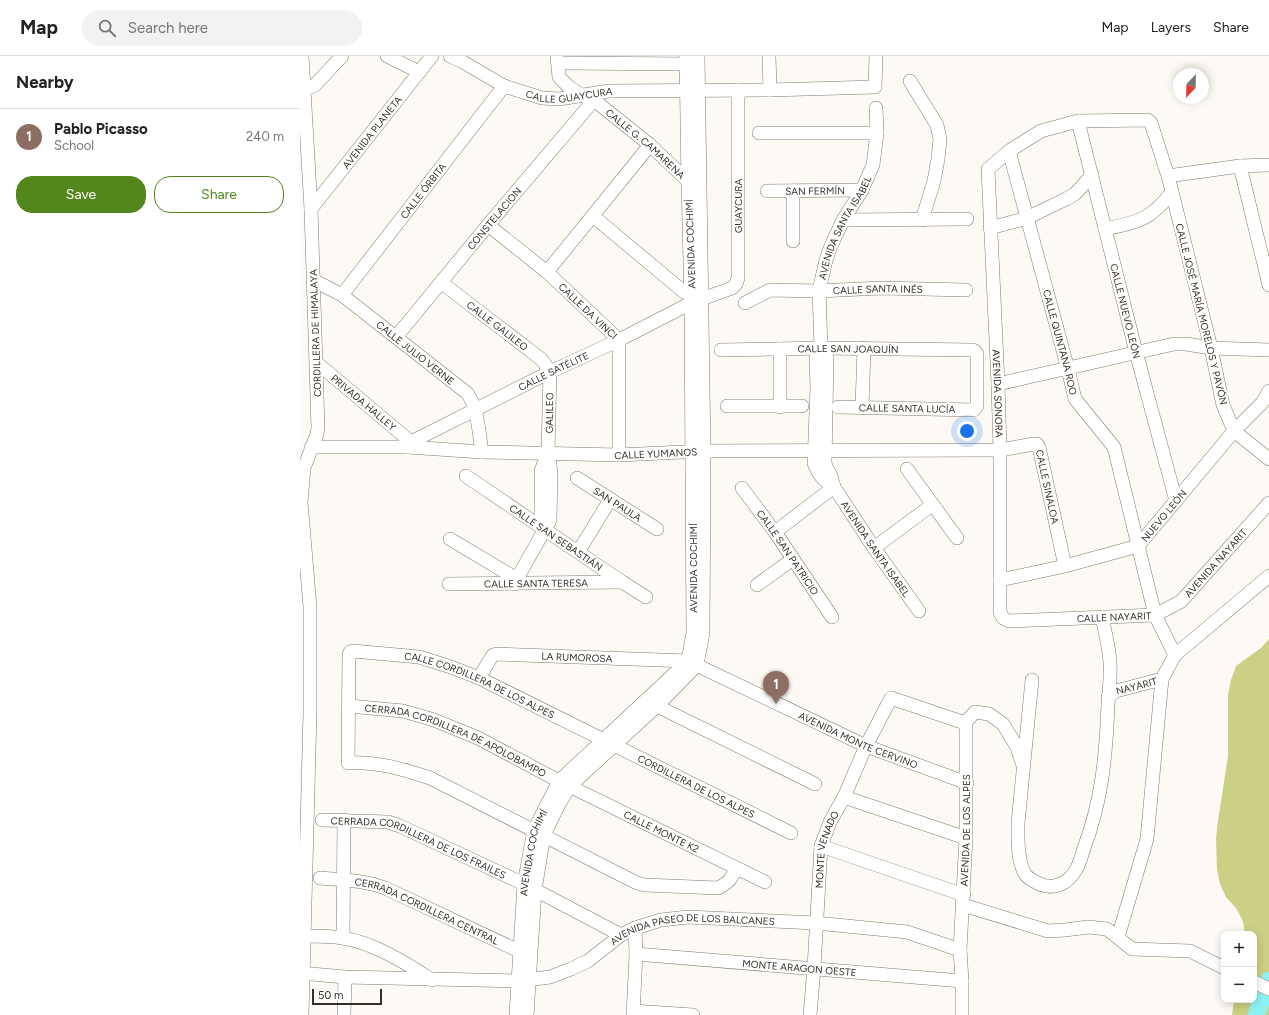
<!DOCTYPE html>
<html lang="en">
<head>
<meta charset="utf-8">
<style>
	body { margin:0; font-family:Figtree,sans-serif; background:#f2f2f2; color:#222 }
	.controls { position:absolute; right:12px; bottom:12px; display:grid; overflow:hidden; border-radius:8px; box-shadow:0 2px 10px #0003 }
	.controls button { width:36px; height:36px; display:grid; place-items:center; padding:0; border:0; border-bottom:1px solid #e0e0e0; background:#fff; color:#222; font:20px sans-serif }
	.compass { position:absolute; left:873px; top:12px; width:36px; height:36px; border-radius:50%; background:#fff; box-shadow:0 2px 10px #0003; rotate:202deg }
	.scale { position:absolute; left:12px; bottom:10px; width:70px; box-sizing:border-box; padding-left:4px; border:2px solid #342e27; border-top:0; font-size:11px; line-height:14px; white-space:nowrap; color:#342e27; -webkit-text-stroke:3px #fff; paint-order:stroke }
	.you { position:absolute; left:667px; top:375px; width:14px; height:14px; margin:-10px; border:3px solid #fff; border-radius:50%; background:#1a73e8; box-shadow:0 0 0 6px #1a73e833 }
	.badge { display:grid; place-items:center; width:26px; height:26px; border-radius:50%; background:#53871e; color:#fff; font-size:13px; font-weight:700 }
	.pin { position:absolute; translate:-50% -33px; filter:drop-shadow(0 1px 2px #0008) }
	.pin::after { content:''; position:absolute; top:21px; width:14px; height:12px; background:inherit; clip-path:polygon(0 0,100% 0,50% 100%) }
	.list { margin:0; padding:0; list-style:none }
	h2 { display:flex; justify-content:space-between; align-items:center; height:52px; margin:0; padding:0 16px; font-size:17px }
	h2 small { font-size:13px; font-weight:400; color:#767676 }
	.list li { display:grid; grid-template-columns:26px 1fr auto; gap:12px; align-items:center; box-sizing:border-box; height:56px; padding:0 16px; border-top:1px solid #e0e0e0 }
	.list b { display:block; font-size:15px; white-space:nowrap }
	.list p { margin:0; font-size:13px; white-space:nowrap; color:#767676 }
	.list em { font-size:13px; font-style:normal; color:#767676 }
	.actions { display:flex; gap:8px; padding:12px 16px }
	.actions a { flex:1; padding:9px 0; border:1px solid #53871e; border-radius:16px; text-align:center; font-size:14px; color:#53871e }
	.actions .main { background:#53871e; color:#fff }
	.icon { flex:none; width:22px; height:22px; fill:none; stroke:currentColor; stroke-width:2; stroke-linecap:round; stroke-linejoin:round }
	.map { position:relative; flex:none; width:969px; height:959px; overflow:hidden }
	header { display:flex; align-items:center; gap:24px; box-sizing:border-box; height:56px; padding:0 20px; background:#fff; border-bottom:1px solid #e0e0e0 }
	header strong { font-size:19px }
	nav { display:flex; gap:22px; margin-inline-start:auto; font-size:14px }
	.search { width:280px; height:36px; background:#f2f2f2; display:flex; align-items:center; gap:10px; box-sizing:border-box; padding:0 14px; border-radius:22px; color:#767676; font-size:15px }
	main { display:flex }
	aside { flex:1; background:#fff }
	.map>svg:first-child { display:block }
	.forest { fill:#cbd085 }
	.lines { fill:none; stroke-linecap:round; stroke-linejoin:round }
	.river { stroke:#8cf3f5; stroke-width:17 }
	.minor-casing { stroke:#867969; stroke-width:14 }
	.minor { stroke:#fff; stroke-width:13 }
	.labels { text-anchor:middle; stroke-width:4; stroke-linejoin:round; paint-order:stroke }
	.street-label { font-size:10px; fill:#342e27; stroke:#fff }
</style>
</head>
<body>
<header>
<strong>Map</strong>
<div class="search"><svg class="icon" aria-label="search" viewBox="0 0 24 24"><circle cx="10" cy="10" r="6"/><path d="M15 15l6 6"/></svg>Search here</div>
<nav><a>Map</a><a>Layers</a><a>Share</a></nav>
</header>
<main>
<aside>
<h2>Nearby<small></small></h2>
<ul class="list">
<li><span class="badge" style="background:#8d6e63">1</span><div><b>Pablo Picasso</b><p>School</p></div><em>240 m</em></li>
</ul>
<div class="actions"><a class="main">Save</a><a>Share</a></div>
</aside>
<div class="map">
<svg width="969" height="959" viewBox="0 0 969 959">
	<rect width="100%" height="100%" fill="#fdfaf6"/>
	<path class="forest" d="M969,583V959H932L934,944H954V878H945L943,865L936,852L926,841L920,828L917,814L916,782L918,765L928,700V639L931,624L936,610L961,592Z"/>
	<g class="lines">
		<path class="river" d="M956,959L969,924"/>
		<g class="minor-casing">
			<g id="minor">
				<path d="M87,0L119,16"/>
				<path id="s1" d="M150,0L163,6L204,30L242,42L259,43L309,35L470,34L575,31L576,0"/>
				<path id="s2" d="M257,0L259,21L269,31L281,39L294,44L350,89L388,125"/>
				<path d="M469,0L470,34"/>
				<path d="M266,7L386,8"/>
				<path d="M610,25L637,69L640,83L638,103L634,125L622,164"/>
				<path d="M4,34L15,29L42,0"/>
				<path id="s3" d="M778,65L836,296L876,445"/>
				<path d="M459,77H577"/>
				<path id="s4" d="M709,95L768,313L775,343L814,391L855,559L875,599"/>
				<path d="M940,110L969,229"/>
				<path d="M868,120L940,110L969,109"/>
				<path id="s5" d="M467,135L562,134"/>
				<path d="M493,135V185"/>
				<path id="s6" d="M11,153L132,0"/>
				<path d="M293,160L384,236L396,241"/>
				<path d="M543,164L667,163"/>
				<path id="s7" d="M188,169L247,216L319,284V399"/>
				<path d="M690,172L727,162L766,143L775,138L792,119"/>
				<path d="M805,173C838,166 851,164 872,136"/>
				<path d="M247,216L350,89"/>
				<path id="s8" d="M13,224L42,239L167,337C178,351 179,378 182,396"/>
				<path id="s9" d="M142,227L241,303L245,308L250,316L248,397L251,416L250,464L214,528"/>
				<path id="s10" d="M42,239L204,30"/>
				<path id="s11" d="M445,247L470,234L519,235L581,232L666,234"/>
				<path id="s12" d="M96,281L188,169L294,44"/>
				<path id="s13" d="M521,292L527,302L525,406L526,411L531,420L534,431L574,492L619,555"/>
				<path d="M480,293V351"/>
				<path id="s14" d="M421,294L521,292L672,294L675,295L677,298V350L674,354L538,351"/>
				<path id="s15" d="M17,307L111,386"/>
				<path d="M698,328L874,288H886L911,292L969,294"/>
				<path d="M427,350H502"/>
				<path d="M562,351L564,292"/>
				<path id="s16" d="M11,391H108L182,396L319,399L404,395L700,394L734,388H737L739,391L765,510"/>
				<path id="s17" d="M108,391L111,386L250,316L319,284L391,247L432,232L436,228L438,222V34"/>
				<path id="s18" d="M969,403L934,375L923,349L911,292L868,120L851,67L848,64L778,65L741,75L709,95L688,113L698,328L700,394V556L703,562L709,565L855,559L880,546L885,541L969,447"/>
				<path d="M607,413L657,482"/>
				<path id="s19" d="M166,420L322,526L346,541"/>
				<path id="s20" d="M277,422L357,473"/>
				<path id="s21" d="M534,431C523,424 518,418 514,407L517,331L516,302L521,292L519,235L526,204L531,190L543,164L562,134L573,109L577,77L576,52"/>
				<path id="s22" d="M442,432L475,476L532,561"/>
				<path d="M241,462V415L247,399"/>
				<path d="M475,476L534,431"/>
				<path d="M150,483L217,523"/>
				<path d="M574,492L632,449"/>
				<path d="M278,496L310,444"/>
				<path id="s23" d="M700,524L765,510L838,490L934,375L962,347L969,335"/>
				<path id="s24" d="M149,528L322,526"/>
				<path d="M457,529L493,503"/>
				<path id="s25" d="M179,622L191,602L193,599L197,598L388,605L566,690L667,727"/>
				<path d="M732,624L718,767C718,783 717,803 725,818C727,821 730,823 734,825C751,836 768,829 777,812C780,806 782,799 784,792C802,745 806,699 808,649C809,635 811,620 810,606C809,591 805,576 802,561"/>
				<path id="s26" d="M808,641L816,635L862,623L875,599L969,520"/>
				<path id="s27" d="M49,650L103,655L134,664L178,682L259,725L465,826"/>
				<path d="M357,650L515,728"/>
				<path d="M665,667L675,656L689,658L703,668L717,691L722,707"/>
				<path d="M544,741L666,782"/>
				<path id="s28" d="M22,764L88,766L100,770L224,828L321,879"/>
				<path d="M521,790L664,839"/>
				<path id="s29" d="M436,812C431,824 429,826 418,832L345,829L337,827L130,722C103,713 76,705 48,707L49,599L50,596L53,595L119,601L151,611L179,622L491,777"/>
				<path id="s30" d="M20,822C42,824 64,824 85,832L221,896L228,899"/>
				<path d="M663,849L748,875L765,874L788,871L807,873L832,893L890,895L924,912"/>
				<path d="M0,880C14,880 30,880 43,882C74,887 106,907 132,924"/>
				<path d="M818,881L847,783L862,623"/>
				<path d="M43,882L44,764"/>
				<path id="s31" d="M336,898L662,925"/>
				<path id="s32" d="M0,917L45,921L218,925L250,921L271,913L288,905L321,879L335,872L361,864L388,861L516,867L607,876L660,894"/>
				<path d="M954,926L969,933"/>
				<path d="M333,955L393,959"/>
				<path d="M2,959L10,657V551L1,446L4,412L17,378L18,372L11,153L2,0"/>
				<path d="M44,959L45,921"/>
				<path id="s33" d="M216,959L224,828L234,774L259,725L388,605L393,577L391,247L388,125L386,0"/>
				<path d="M227,959L235,834L244,779L259,748L270,730L357,650L397,609L403,577L404,395L398,0"/>
				<path d="M333,959L336,898L335,872"/>
				<path id="s34" d="M510,959L514,912L521,790L530,766L544,741L566,690L591,642L665,667"/>
				<path id="s35" d="M662,959V925L660,894L666,782V670L665,667"/>
			</g>
		</g>
		<use href="#minor" class="minor"/>
	</g>
	<g class="labels">
		<g class="street-label">
			<text dy="4" stroke="none"><textPath href="#s1" startOffset="129">CALLE GUAYCURA</textPath></text>
			<text dy="4" stroke="none"><textPath href="#s6" startOffset="98">AVENIDA PLANETA</textPath></text>
			<text dy="4" stroke="none"><textPath href="#s2" startOffset="131">CALLE G. CAMARENA</textPath></text>
			<text dy="4" stroke="none"><textPath href="#s5" startOffset="48">SAN FERMÍN</textPath></text>
			<text dy="4" stroke="none"><textPath href="#s10" startOffset="132">CALLE ÓRBITA</textPath></text>
			<text transform="translate(438 150) rotate(-90)" y="4">GUAYCURA</text>
			<text dy="4" stroke="none"><textPath href="#s12" startOffset="154">CONSTELACION</textPath></text>
			<text dy="4" stroke="none"><textPath href="#s21" startOffset="274">AVENIDA SANTA ISABEL</textPath></text>
			<text transform="translate(390 188) rotate(-92)" y="4">AVENIDA COCHIMÍ</text>
			<text dy="4" stroke="none"><textPath href="#s11" startOffset="136">CALLE SANTA INÉS</textPath></text>
			<text dy="4" stroke="none"><textPath href="#s7" startOffset="132">CALLE DA VINCI</textPath></text>
			<text dy="4" stroke="none"><textPath href="#s3" startOffset="196">CALLE NUEVO LEÓN</textPath></text>
			<text transform="translate(902 258) rotate(76)" y="4">CALLE JOSÉ MARÍA MORELOS Y PAVÓN</text>
			<text dy="4" stroke="none"><textPath href="#s9" startOffset="70">CALLE GALILEO</textPath></text>
			<text transform="translate(15 277) rotate(-92)" y="4">CORDILLERA DE HIMALAYA</text>
			<text dy="4" stroke="none"><textPath href="#s4" startOffset="198">CALLE QUINTANA ROO</textPath></text>
			<text dy="4" stroke="none"><textPath href="#s14" startOffset="127">CALLE SAN JOAQUÍN</textPath></text>
			<text dy="4" stroke="none"><textPath href="#s8" startOffset="126">CALLE JULIO VERNE</textPath></text>
			<text dy="4" stroke="none"><textPath href="#s17" startOffset="165">CALLE SATÉLITE</textPath></text>
			<text dy="4" stroke="none"><textPath href="#s18" startOffset="767">AVENIDA SONORA</textPath></text>
			<text dy="4" stroke="none"><textPath href="#s15" startOffset="61">PRIVADA HALLEY</textPath></text>
			<text transform="translate(607 352) rotate(1)" y="4">CALLE SANTA LUCÍA</text>
			<text transform="translate(249 357) rotate(-89)" y="4">GALILEO</text>
			<text dy="4" stroke="none"><textPath href="#s16" startOffset="345">CALLE YUMANOS</textPath></text>
			<text dy="4" stroke="none"><textPath href="#s16" startOffset="771">CALLE SINALOA</textPath></text>
			<text dy="4" stroke="none"><textPath href="#s20" startOffset="48">SAN PAULA</textPath></text>
			<text dy="4" stroke="none"><textPath href="#s23" startOffset="182">NUEVO LEÓN</textPath></text>
			<text dy="4" stroke="none"><textPath href="#s19" startOffset="109">CALLE SAN SEBASTIÁN</textPath></text>
			<text dy="4" stroke="none"><textPath href="#s13" startOffset="217">AVENIDA SANTA ISABEL</textPath></text>
			<text dy="4" stroke="none"><textPath href="#s22" startOffset="79">CALLE SAN PATRICIO</textPath></text>
			<text dy="4" stroke="none"><textPath href="#s18" startOffset="1226">AVENIDA NAYARIT</textPath></text>
			<text transform="translate(393 512) rotate(-90)" y="4">AVENIDA COCHIMÍ</text>
			<text dy="4" stroke="none"><textPath href="#s24" startOffset="87">CALLE SANTA TERESA</textPath></text>
			<text dy="4" stroke="none"><textPath href="#s18" startOffset="1104">CALLE NAYARIT</textPath></text>
			<text dy="4" stroke="none"><textPath href="#s25" startOffset="111">LA RUMOROSA</textPath></text>
			<text dy="4" stroke="none"><textPath href="#s29" startOffset="672">CALLE CORDILLERA DE LOS ALPES</textPath></text>
			<text dy="4" stroke="none"><textPath href="#s26" startOffset="31">NAYARIT</textPath></text>
			<text dy="4" stroke="none"><textPath href="#s25" startOffset="410">AVENIDA MONTE CERVINO</textPath></text>
			<text dy="4" stroke="none"><textPath href="#s27" startOffset="113">CERRADA CORDILLERA DE APOLOBAMPO</textPath></text>
			<text dy="4" stroke="none"><textPath href="#s29" startOffset="912">CORDILLERA DE LOS ALPES</textPath></text>
			<text dy="4" stroke="none"><textPath href="#s35" startOffset="185">AVENIDA DE LOS ALPES</textPath></text>
			<text dy="4" stroke="none"><textPath href="#s27" startOffset="340">CALLE MONTE K2</textPath></text>
			<text dy="4" stroke="none"><textPath href="#s28" startOffset="102">CERRADA CORDILLERA DE LOS FRAILES</textPath></text>
			<text dy="4" stroke="none"><textPath href="#s34" startOffset="167">MONTE VENADO</textPath></text>
			<text dy="4" stroke="none"><textPath href="#s33" startOffset="164">AVENIDA COCHIMÍ</textPath></text>
			<text dy="4" stroke="none"><textPath href="#s30" startOffset="113">CERRADA CORDILLERA CENTRAL</textPath></text>
			<text dy="4" stroke="none"><textPath href="#s32" startOffset="406">AVENIDA PASEO DE LOS BALCANES</textPath></text>
			<text dy="4" stroke="none"><textPath href="#s31" startOffset="164">MONTE ARAGON OESTE</textPath></text>
		</g>
	</g>
</svg>
<div class="controls">
<button>+</button>
<button>−</button>
</div>
<svg class="compass" viewBox="-18 -18 36 36"><path d="M0-13l5 13h-10z" fill="#e53935"/><path d="M0 13l5-13h-10z" fill="#767676"/></svg>
<div class="scale">50 m</div>
<div class="you"></div>
<div class="pin badge" style="left:476px;top:648px;background:#8d6e63">1</div>
</div>
</main>
</body>
</html>
